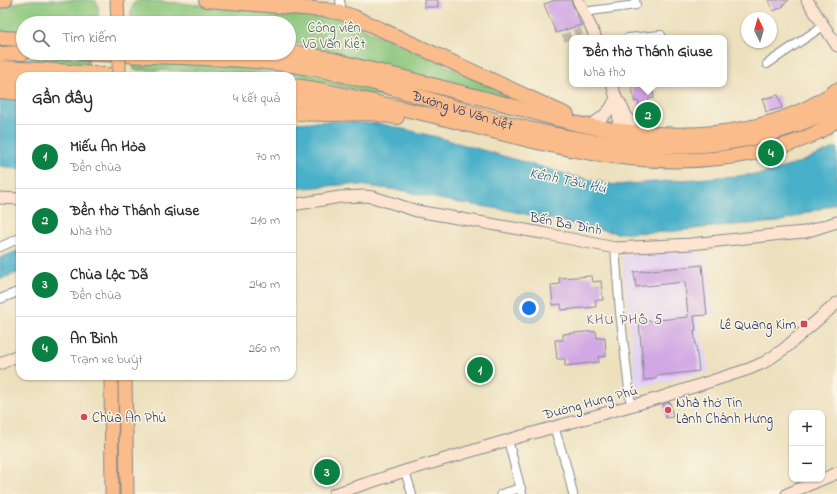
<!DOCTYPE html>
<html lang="vi">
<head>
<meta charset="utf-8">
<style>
	body { margin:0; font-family:"Indie Flower",sans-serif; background:#f2f2f3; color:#2b2b33 }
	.controls { position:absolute; right:12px; bottom:12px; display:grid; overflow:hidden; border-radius:8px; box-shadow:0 1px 3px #0004 }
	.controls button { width:36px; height:36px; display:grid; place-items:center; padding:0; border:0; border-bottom:1px solid #e1e1e2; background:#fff; color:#2b2b33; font:20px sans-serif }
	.compass { position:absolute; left:741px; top:12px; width:36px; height:36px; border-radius:50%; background:#fff; box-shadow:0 1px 3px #0004; rotate:355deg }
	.you { position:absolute; left:529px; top:308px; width:14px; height:14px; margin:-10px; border:3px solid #fff; border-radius:50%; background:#1a73e8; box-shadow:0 0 0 6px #1a73e833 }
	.badge { display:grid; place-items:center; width:26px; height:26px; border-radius:50%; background:#0b8043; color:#fff; font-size:13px; font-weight:700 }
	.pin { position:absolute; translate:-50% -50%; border:2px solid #fff; box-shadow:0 1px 4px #0006 }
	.popup { position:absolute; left:569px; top:35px; width:158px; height:52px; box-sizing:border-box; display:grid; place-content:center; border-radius:8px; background:#fff; filter:drop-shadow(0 1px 3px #0005); font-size:13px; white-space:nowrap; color:#7c7c81 }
	.popup b { font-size:15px; color:#2b2b33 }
	.popup::after { content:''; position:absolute; left:50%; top:100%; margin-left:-8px; border:8px solid transparent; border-top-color:#fff }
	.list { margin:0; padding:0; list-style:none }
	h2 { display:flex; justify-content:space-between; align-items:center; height:52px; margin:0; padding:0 16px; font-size:17px }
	h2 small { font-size:13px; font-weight:400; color:#7c7c81 }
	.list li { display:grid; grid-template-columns:26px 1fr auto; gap:12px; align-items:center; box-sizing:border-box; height:64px; padding:0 16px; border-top:1px solid #e1e1e2 }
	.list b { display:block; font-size:15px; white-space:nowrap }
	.list p { margin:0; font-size:13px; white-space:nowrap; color:#7c7c81 }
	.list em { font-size:13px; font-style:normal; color:#7c7c81 }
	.icon { flex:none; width:22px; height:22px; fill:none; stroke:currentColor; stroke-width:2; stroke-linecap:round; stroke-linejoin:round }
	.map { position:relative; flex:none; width:837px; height:494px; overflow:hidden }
	.search { position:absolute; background:#fff; box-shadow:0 1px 3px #0004; left:16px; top:16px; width:280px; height:44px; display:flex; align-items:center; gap:10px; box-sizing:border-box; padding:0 14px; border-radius:22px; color:#7c7c81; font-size:15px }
	.panel { position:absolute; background:#fff; box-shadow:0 1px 3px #0004; left:16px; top:72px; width:280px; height:308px; border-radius:12px }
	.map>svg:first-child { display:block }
	.built { fill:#e3d3f2 }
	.green { fill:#8ac57a; stroke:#527a6c }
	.water { fill:#4ab0c9; stroke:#327094 }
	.building { fill:#d1a7e4 }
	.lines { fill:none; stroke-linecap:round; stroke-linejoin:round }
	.street-tunnel { stroke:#c2bdaa; stroke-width:8; stroke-dasharray:8 4; stroke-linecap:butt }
	.street-casing { stroke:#84888e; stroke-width:10 }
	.secondary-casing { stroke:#84888e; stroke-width:13 }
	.primary-casing { stroke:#84888e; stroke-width:15 }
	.highway-casing { stroke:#84888e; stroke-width:16 }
	.street { stroke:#fff; stroke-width:8 }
	.secondary { stroke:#fde4d0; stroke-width:11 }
	.primary { stroke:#f9bc8a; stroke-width:13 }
	.highway { stroke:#f9bc8a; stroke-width:14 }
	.primary-bridge-casing { stroke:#84888e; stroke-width:15; stroke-linecap:butt }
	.primary-bridge { stroke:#f9bc8a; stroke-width:13 }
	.poi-dot { fill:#d1495b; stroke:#fcf5e5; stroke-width:1.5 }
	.labels { text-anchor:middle; stroke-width:3; stroke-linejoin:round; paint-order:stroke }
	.park-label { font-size:14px; fill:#3c5c66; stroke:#fcf5e5 }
	.street-label { font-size:14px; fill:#1b2f5e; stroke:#fcf5e5 }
	.poi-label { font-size:14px; fill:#1b2f5e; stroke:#fcf5e5; text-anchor:start }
	.water-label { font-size:15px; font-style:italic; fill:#2b5c83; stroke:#fcf5e5 }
	.neighbourhood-label { font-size:15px; letter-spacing:1px; fill:#5b598d; stroke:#fcf5e5 }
</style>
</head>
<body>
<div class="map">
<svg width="837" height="494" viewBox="0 0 837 494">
	<rect width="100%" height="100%" fill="#fcf5e5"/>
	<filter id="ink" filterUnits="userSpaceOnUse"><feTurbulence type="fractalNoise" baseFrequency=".025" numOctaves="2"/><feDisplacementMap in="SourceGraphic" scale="8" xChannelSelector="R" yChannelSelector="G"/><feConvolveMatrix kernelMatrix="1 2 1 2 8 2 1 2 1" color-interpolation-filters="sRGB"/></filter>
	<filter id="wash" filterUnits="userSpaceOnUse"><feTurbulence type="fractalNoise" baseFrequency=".012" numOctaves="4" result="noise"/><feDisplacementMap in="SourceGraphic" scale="16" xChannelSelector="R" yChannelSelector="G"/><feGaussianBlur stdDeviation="0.9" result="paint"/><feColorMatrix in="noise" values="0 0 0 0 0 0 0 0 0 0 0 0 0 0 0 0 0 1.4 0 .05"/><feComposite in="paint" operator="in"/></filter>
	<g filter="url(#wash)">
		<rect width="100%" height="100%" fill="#ece0bd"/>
		<path class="built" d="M692,249L708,259L714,313L711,316L698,318L710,371L636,388L622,255Z"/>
		<path class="green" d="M29,0H95C100,7 99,15 95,23H23V32L0,31V7Z
			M141,0L338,17L552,113L393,68L299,44H289V23H131V11L134,3Z
			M46,57L88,58V65L10,62V58Z
			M134,61L254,67L318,75L404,97L403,101L377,96L328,83L292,78V76H273L222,71L134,70Z"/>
		<path class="water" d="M0,98L20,101V169L0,166Z
			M338,121L381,124L437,137L572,176L615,185L762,174L793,165L837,147V203L779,222L719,226L668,232L617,233L501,209L453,202L405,191L351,184L292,189V123Z
			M20,250V272L0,279V258Z"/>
		<g id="blocks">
			<path class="building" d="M424,0H438V7H424Z
				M556,0H571L581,25L556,33L544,4Z
				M768,0H789L783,5L784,6L773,11Z
				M631,84H652L654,98L648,99L655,120L645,123L638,101L635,102Z
				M778,95L782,108L766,112L763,99Z
				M702,265L707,315L694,316L696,330H694L699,371L656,376V379L644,380L639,322L688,317L685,282L636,287L634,272Z
				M592,276L593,282L601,281L603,300H595L596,307L561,310V304L553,305L551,285L560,284L559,278Z
				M596,331L597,338L605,337L606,356L598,357L599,362L565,366V359H557L555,340H563V334Z
				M478,361L488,365L482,379L472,376Z
				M670,402L673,417L666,418L663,404Z"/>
		</g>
	</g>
	<g filter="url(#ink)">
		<use href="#blocks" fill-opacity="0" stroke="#84888e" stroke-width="1"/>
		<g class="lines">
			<path class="street-tunnel" d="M563,38L584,30"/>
			<g class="street-casing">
				<path id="street" d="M340,0L342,13
					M583,12L636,5L635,0
					M628,38L661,35
					M767,64L823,26
					M0,247L20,238
					M615,248L620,312L631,406
					M0,299L20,291
					M554,427L567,468L573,494
					M508,440L522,494
					M405,471L412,494
					M501,494L521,488"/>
			</g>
			<g class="secondary-casing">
				<path id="secondary" d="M578,0L596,38
					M807,0L837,46
					M612,84L618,105L619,131
					M620,103L634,132
					M588,126C601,120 611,112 616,97
					M0,198L20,199
					M292,205L340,197L365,196L373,197L417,211L542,233L615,248L691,244L782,234L805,232L837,222
					M0,364L20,354
					M334,494L405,471L515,438L659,398L749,369L765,362L784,349L837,303
					M787,494L837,473"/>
			</g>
			<g class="primary-casing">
				<path id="primary" d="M117,0L118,23
					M0,81L20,82
					M292,99L355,107L365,110
					M111,376L112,494
					M125,376L127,494"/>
			</g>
			<g class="highway-casing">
				<g id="highway">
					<path d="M206,0L326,10L342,13L354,17L567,115"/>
					<path d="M0,1L5,0"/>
					<path d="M0,38L23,39"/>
					<path d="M289,52C313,54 337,61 360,67C407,78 454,91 501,103C530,111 559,121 589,126C671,141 767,141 837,90"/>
					<path id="s1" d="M84,53C161,58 239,55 316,69C380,81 442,105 506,123C610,152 740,162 837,106"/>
					<path d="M0,54L23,53"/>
					<path d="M0,68L45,70L117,76"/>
					<path d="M292,86C322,88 349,97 378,103C405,109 431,115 458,122C555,147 652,174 753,153C775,149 797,143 816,133C824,129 830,124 837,120"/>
					<path d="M0,91L20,93"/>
					<path d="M292,113L329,114L372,113L397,117"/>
				</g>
			</g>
			<use href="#street" class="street"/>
			<use href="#secondary" class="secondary"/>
			<use href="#primary" class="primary"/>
			<use href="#highway" class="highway"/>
			<g class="primary-bridge-casing">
				<path id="primary-bridge" d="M119,53V76"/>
			</g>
			<use href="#primary-bridge" class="primary-bridge"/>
		</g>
	</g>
	<g class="poi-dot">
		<rect x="800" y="320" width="8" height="8" rx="2"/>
		<circle cx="668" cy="410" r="4"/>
		<circle cx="84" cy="417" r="4"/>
	</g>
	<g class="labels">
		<g class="park-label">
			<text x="334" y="32">Công viên<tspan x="334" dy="16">Võ Văn Kiệt</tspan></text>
		</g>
		<g class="street-label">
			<text dy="5" stroke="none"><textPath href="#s1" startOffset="385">Đường Võ Văn Kiệt</textPath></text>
			<text transform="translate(566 223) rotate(11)" y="5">Bến Ba Đình</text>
			<text transform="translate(590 402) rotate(-15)" y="5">Đường Hưng Phú</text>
		</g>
		<g class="poi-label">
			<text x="796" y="329" text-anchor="end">Lê Quang Kim</text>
			<text x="676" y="407">Nhà thờ Tin<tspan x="676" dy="16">Lành Chánh Hưng</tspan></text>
			<text x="92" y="422">Chùa An Phú</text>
		</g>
		<g class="water-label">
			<text transform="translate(568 180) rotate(12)" y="5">Kênh Tàu Hủ</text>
		</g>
		<g class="neighbourhood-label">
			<text x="625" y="324">KHU PHỐ 5</text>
		</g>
	</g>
</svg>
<div class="controls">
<button>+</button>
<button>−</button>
</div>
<svg class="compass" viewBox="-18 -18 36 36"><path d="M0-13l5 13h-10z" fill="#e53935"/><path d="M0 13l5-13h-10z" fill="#7c7c81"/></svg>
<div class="you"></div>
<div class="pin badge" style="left:480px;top:370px">1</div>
<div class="pin badge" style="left:648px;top:115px">2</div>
<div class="popup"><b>Đền thờ Thánh Giuse</b>Nhà thờ</div>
<div class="pin badge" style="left:327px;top:472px">3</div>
<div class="pin badge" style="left:771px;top:153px">4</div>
<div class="search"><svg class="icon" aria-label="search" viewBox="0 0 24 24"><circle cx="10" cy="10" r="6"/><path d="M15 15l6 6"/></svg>Tìm kiếm</div>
<section class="panel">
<h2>Gần đây<small>4 kết quả</small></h2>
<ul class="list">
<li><span class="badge">1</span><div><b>Miếu An Hòa</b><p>Đền chùa</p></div><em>70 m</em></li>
<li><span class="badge">2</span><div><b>Đền thờ Thánh Giuse</b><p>Nhà thờ</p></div><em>210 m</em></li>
<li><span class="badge">3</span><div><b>Chùa Lộc Dã</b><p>Đền chùa</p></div><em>240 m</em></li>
<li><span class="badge">4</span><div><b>An Bình</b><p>Trạm xe buýt</p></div><em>260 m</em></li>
</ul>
</section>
</div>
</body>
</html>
